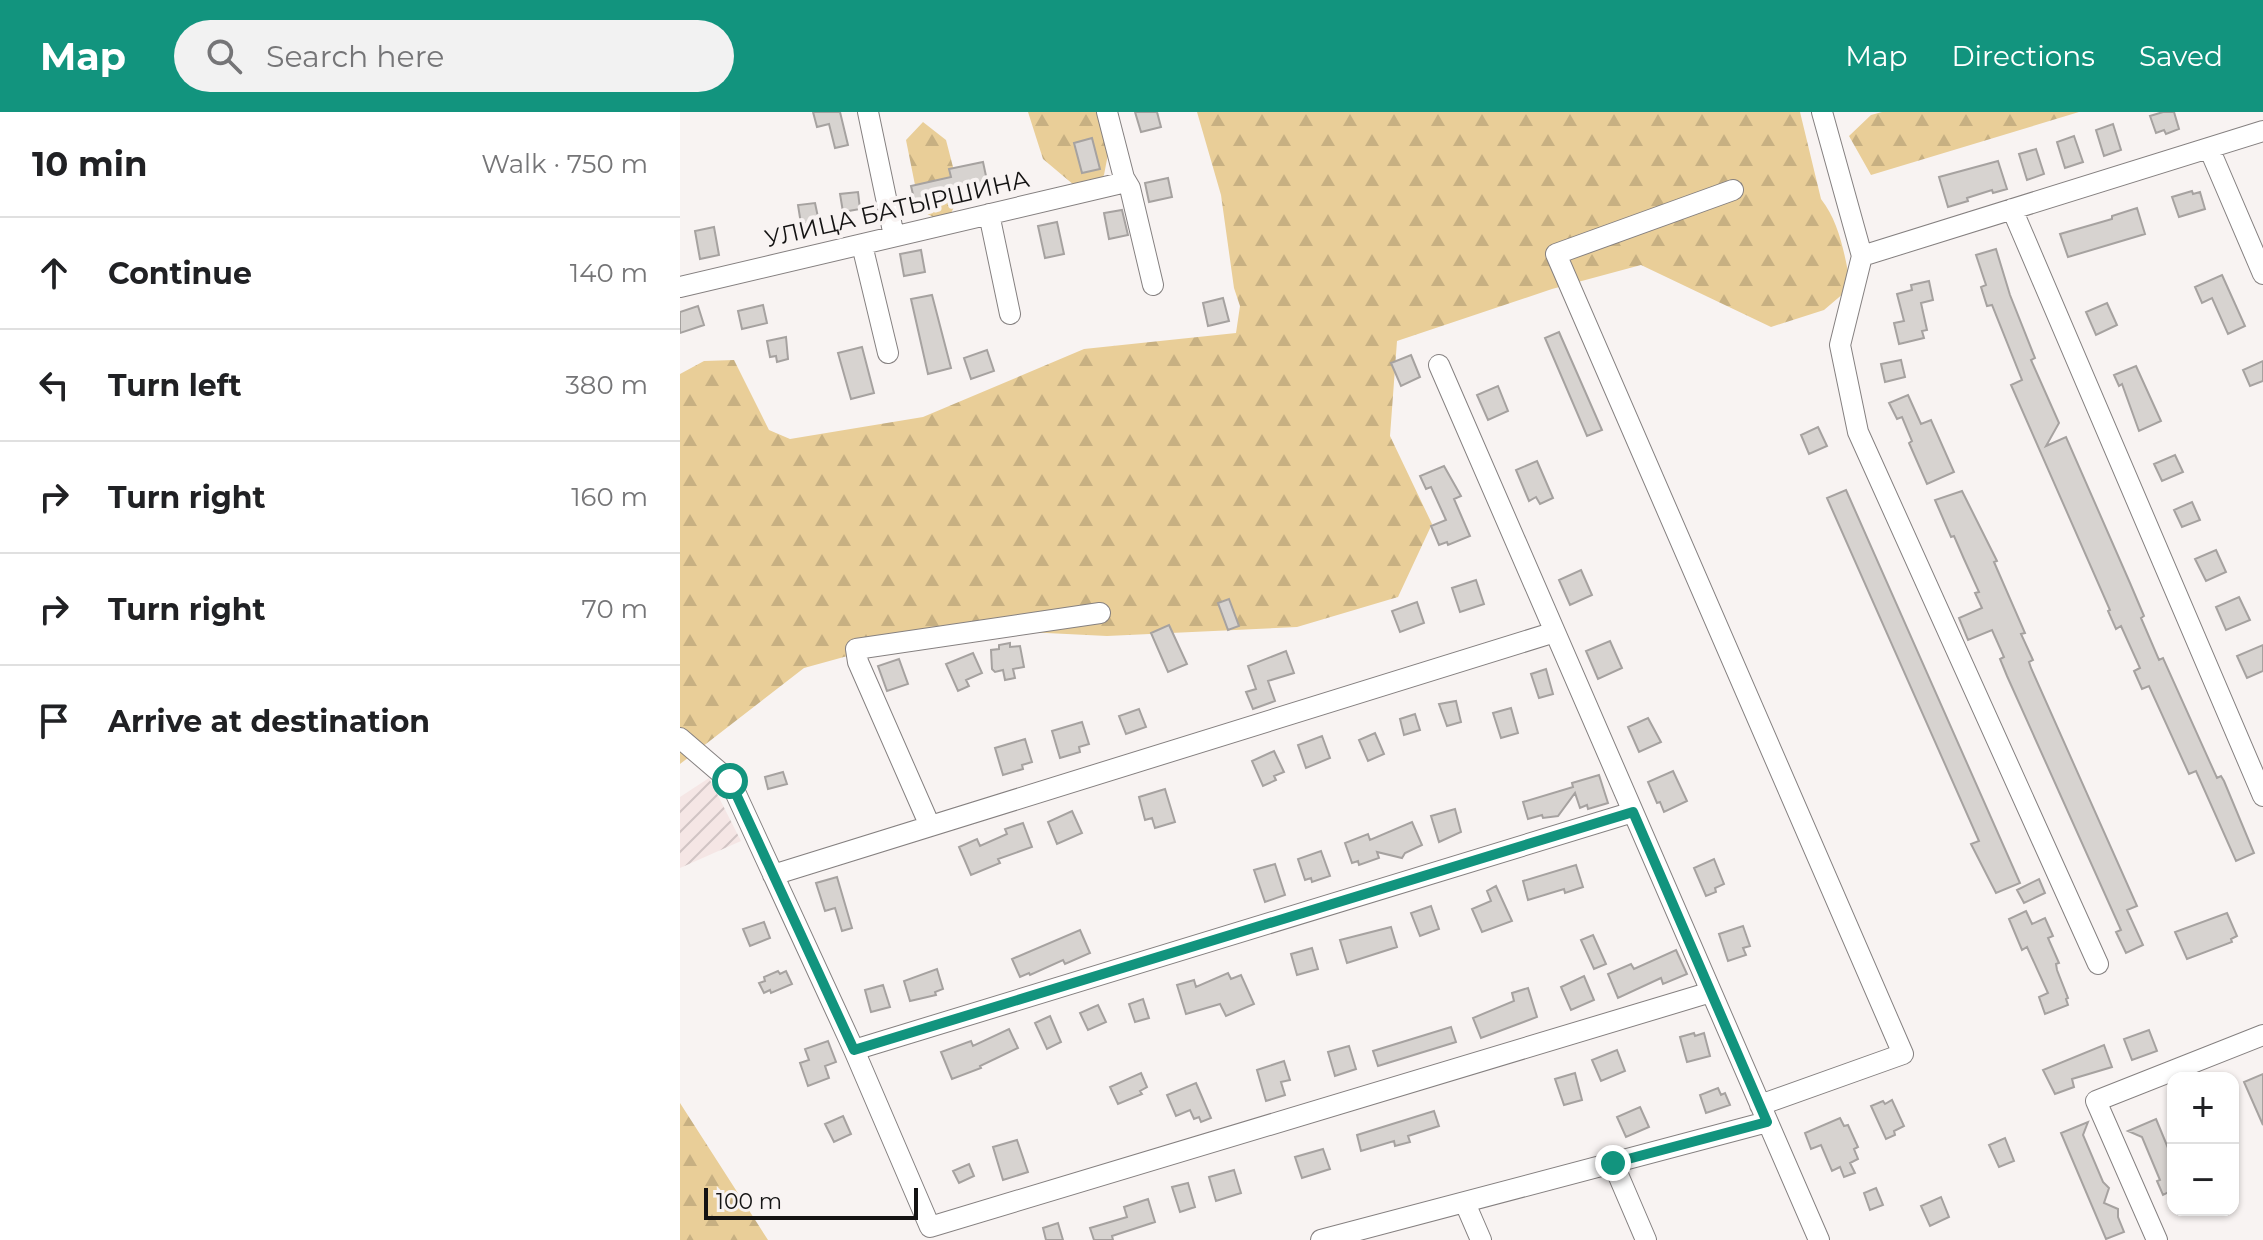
<!DOCTYPE html>
<html lang="en">
<head>
<meta charset="utf-8">
<style>
	body { margin:0; font-family:Montserrat,sans-serif; background:#f2f2f2; color:#202124 }
	.controls { position:absolute; right:24px; bottom:24px; display:grid; overflow:hidden; border-radius:16px; box-shadow:0 2px 6px #0004 }
	.controls button { width:72px; height:72px; display:grid; place-items:center; padding:0; border:0; border-bottom:2px solid #e0e0e0; background:#fff; color:#202124; font:40px sans-serif }
	.scale { position:absolute; left:24px; bottom:20px; width:214px; box-sizing:border-box; padding-left:8px; border:4px solid #141313; border-top:0; font-size:22px; line-height:28px; white-space:nowrap; color:#141313; -webkit-text-stroke:6px #f8f3f2; paint-order:stroke }
	.stop { position:absolute; width:24px; height:24px; margin:-18px; border:6px solid #12947e; border-radius:50%; background:#fff }
	.stop.end { background:#12947e; border-color:#fff; box-shadow:0 2px 8px #0008 }
	.list { margin:0; padding:0; list-style:none }
	h2 { display:flex; justify-content:space-between; align-items:center; height:104px; margin:0; padding:0 32px; font-size:34px }
	h2 small { font-size:26px; font-weight:400; color:#757577 }
	.list li { display:grid; grid-template-columns:52px 1fr auto; gap:24px; align-items:center; box-sizing:border-box; height:112px; padding:0 32px; border-top:2px solid #e0e0e0 }
	.list b { display:block; font-size:30px; white-space:nowrap }
	.list em { font-size:26px; font-style:normal; color:#757577 }
	.icon { flex:none; width:44px; height:44px; fill:none; stroke:currentColor; stroke-width:2; stroke-linecap:round; stroke-linejoin:round }
	.map { position:relative; flex:none; width:1583px; height:1128px; overflow:hidden }
	header { display:flex; align-items:center; gap:48px; box-sizing:border-box; height:112px; padding:0 40px; background:#12947e; color:#fff }
	header strong { font-size:38px }
	nav { display:flex; gap:44px; margin-inline-start:auto; font-size:28px }
	.search { width:560px; height:72px; background:#f2f2f2; display:flex; align-items:center; gap:20px; box-sizing:border-box; padding:0 28px; border-radius:44px; color:#757577; font-size:30px }
	main { display:flex }
	aside { flex:1; background:#fff }
	.map>svg:first-child { display:block }
	.industrial { fill:url(#industrial-furrows) }
	.forest { fill:url(#forest-firs) }
	.building { fill:#d7d3d0; stroke:#a6a2a0; stroke-width:2 }
	.lines { fill:none; stroke-linecap:round; stroke-linejoin:round }
	.minor-casing { stroke:#858080; stroke-width:22 }
	.minor { stroke:#fff; stroke-width:20 }
	.route { stroke:#12947e; stroke-width:10 }
	.labels { text-anchor:middle; stroke-width:8; stroke-linejoin:round; paint-order:stroke }
	.street-label { font-size:24px; fill:#141313; stroke:#f8f3f2 }
</style>
</head>
<body>
<header>
<strong>Map</strong>
<div class="search"><svg class="icon" aria-label="search" viewBox="0 0 24 24"><circle cx="10" cy="10" r="6"/><path d="M15 15l6 6"/></svg>Search here</div>
<nav><a>Map</a><a>Directions</a><a>Saved</a></nav>
</header>
<main>
<aside>
<h2>10 min<small>Walk · 750 m</small></h2>
<ul class="list">
<li><svg class="icon" aria-label="ahead" viewBox="0 0 24 24"><path d="M12 20V5M6 11l6-6 6 6"/></svg><div><b>Continue</b></div><em>140 m</em></li>
<li><svg class="icon" aria-label="left" viewBox="0 0 24 24"><path d="M17 20v-9H6M10 6l-5 5 5 5"/></svg><div><b>Turn left</b></div><em>380 m</em></li>
<li><svg class="icon" aria-label="right" viewBox="0 0 24 24"><path d="M7 20v-9h11M14 6l5 5-5 5"/></svg><div><b>Turn right</b></div><em>160 m</em></li>
<li><svg class="icon" aria-label="right" viewBox="0 0 24 24"><path d="M7 20v-9h11M14 6l5 5-5 5"/></svg><div><b>Turn right</b></div><em>70 m</em></li>
<li><svg class="icon" aria-label="arrive" viewBox="0 0 24 24"><path d="M6 21V4h12l-3 4 3 4H6"/></svg><div><b>Arrive at destination</b></div></li>
</ul>
</aside>
<div class="map">
<svg width="1583" height="1128" viewBox="0 0 1583 1128">
	<defs>
		<pattern id="industrial-furrows" width="10" height="10" patternUnits="userSpaceOnUse" patternTransform="scale(2)"><rect width="10" height="10" fill="#f5e6e5"/><path d="M-1 1l2-2M0 10L10 0M9 11l2-2" fill="none" stroke="#d1c4c4"/></pattern>
		<pattern id="forest-firs" width="22" height="20" patternUnits="userSpaceOnUse" patternTransform="scale(2)"><rect width="22" height="20" fill="#e9ce98"/><path d="M5 1l3.5 6h-7zM16 11l3.5 6h-7z" fill="#c7b082"/></pattern>
	</defs>
	<rect width="100%" height="100%" fill="#f8f3f2"/>
	<path class="industrial" d="M29,666L61,729L0,756V685Z"/>
	<path class="forest" d="M348,0H436L424,63L407,84L363,47Z
		M517,0H1120L1141,87C1160,111 1165,145 1171,175L1144,198L1091,215L961,153L872,177L717,229L710,324L752,412L718,485L617,515L427,524L269,516L124,556L0,652V262L24,249L54,248L89,318L110,327L243,305L404,237L556,221L560,194L554,176L541,83Z
		M1202,0H1399L1191,63L1169,24L1191,3Z
		M243,10L266,28L280,82L266,112L240,98L226,28Z
		M0,991L88,1128H0Z"/>
	<path class="building" d="M133,0H160L168,33L155,36L149,12L137,15Z
		M455,0H477L481,15L461,20Z
		M1483,0H1494L1499,17L1486,22L1484,18L1476,21L1470,4Z
		M1433,12L1441,38L1424,44L1416,18Z
		M1394,24L1403,50L1385,56L1377,30Z
		M412,26L420,57L402,61L394,31Z
		M1356,37L1364,62L1347,68L1339,42Z
		M1318,49L1327,77L1313,81L1312,78L1287,86L1288,89L1268,95L1259,65Z
		M303,50L309,78L285,84L284,79L255,86L256,91L236,95L231,74L271,65L269,57Z
		M488,66L492,85L469,90L465,71Z
		M1512,79L1513,82L1520,80L1525,97L1499,105L1492,85Z
		M178,80L180,97L163,100L160,82Z
		M135,91L139,110L121,112L118,93Z
		M1457,96L1465,122L1388,145L1380,122L1432,107V104Z
		M442,98L448,123L429,127L424,101Z
		M377,110L384,142L365,146L358,114Z
		M34,115L39,143L20,147L15,119Z
		M1316,137L1330,183L1355,246L1351,248L1379,311L1366,334L1386,325L1450,471L1464,504L1461,506L1479,548L1483,546L1537,666L1541,664L1544,669L1574,741L1556,749L1516,659L1509,662L1469,574L1462,577L1454,559L1460,556L1441,514L1436,517L1428,499L1430,498L1331,273L1342,268L1312,193L1307,194L1301,175L1306,173L1296,143Z
		M241,138L245,160L224,164L220,142Z
		M1542,163L1565,214L1548,222L1532,186L1522,191L1515,175Z
		M1249,169L1253,188L1241,191L1247,218L1242,219L1244,226L1219,232L1214,211L1224,209L1217,182L1232,178L1231,173Z
		M252,183L271,256L248,262L231,187Z
		M543,186L549,209L528,214L523,191Z
		M1427,191L1437,213L1416,223L1406,200Z
		M83,193L87,211L62,217L58,199Z
		M18,194L24,213L0,221V200Z
		M879,220L922,318L907,324L865,226Z
		M106,225L108,247L97,250L96,244L90,245L87,229Z
		M182,235L194,281L171,287L158,241Z
		M307,238L314,259L291,267L284,246Z
		M731,243L740,265L721,274L711,251Z
		M1221,248L1225,265L1205,270L1201,252Z
		M1583,249V269L1570,274L1563,258Z
		M1456,254L1481,309L1459,319L1442,272L1439,274L1434,263Z
		M818,274L828,299L808,308L797,283Z
		M1228,283L1241,312L1251,308L1274,360L1247,372L1229,331L1232,329L1222,305L1217,307L1209,291Z
		M1138,315L1147,334L1129,342L1121,323Z
		M1495,343L1503,360L1482,369L1474,352Z
		M857,349L873,386L860,392L856,385L849,389L836,358Z
		M764,354L781,384L774,387L790,424L768,433L767,430L759,433L751,414L766,408L751,375L746,377L740,364Z
		M1166,378L1340,771L1316,781L1291,732L1299,729L1147,386Z
		M1282,379L1317,449L1314,450L1345,521L1341,522L1353,548L1349,550L1351,556L1457,794L1447,798L1463,833L1446,841L1436,820L1441,818L1327,564L1320,547L1324,545L1312,518L1288,528L1279,506L1302,496L1295,481L1299,480L1284,447L1274,424L1271,425L1255,388Z
		M1512,390L1520,408L1502,415L1494,398Z
		M1536,438L1546,460L1526,469L1515,447Z
		M901,458L912,483L890,493L879,468Z
		M796,468L804,492L780,500L772,476Z
		M1559,485L1570,508L1546,518L1536,495Z
		M549,487L559,514L548,518L538,491Z
		M737,490L744,511L720,520L712,499Z
		M489,513L507,552L488,560L471,521Z
		M930,529L942,556L918,567L906,539Z
		M330,531V535L340,534L344,555L333,557L335,566L325,568L323,558L315,560L312,557L311,538L319,537V533Z
		M1583,533V559L1567,566L1557,544Z
		M606,539L614,561L588,569L595,589L573,597L566,580L576,577L568,554Z
		M293,541L302,561L286,568L289,574L278,579L266,552Z
		M219,547L228,572L207,579L198,554Z
		M866,557L873,582L859,586L851,562Z
		M776,589L781,610L767,614L759,592Z
		M831,596L838,621L821,626L813,601Z
		M459,597L466,615L446,622L439,604Z
		M735,602L740,618L724,623L720,607Z
		M968,606L981,630L959,640L948,615Z
		M402,610L409,632L399,635L400,640L380,646L372,619Z
		M695,621L704,642L688,649L679,628Z
		M642,624L650,646L626,656L618,633Z
		M345,627L352,650L342,653L343,657L323,663L315,636Z
		M594,639L604,660L594,664L596,668L583,674L572,649Z
		M993,659L1007,689L984,700L980,690L977,691L968,670Z
		M103,660L107,672L88,677L85,665Z
		M919,663L928,691L908,697L907,693L900,696L895,681L878,704L863,706L862,703L848,707L843,690L893,675L892,671Z
		M485,677L495,710L475,716L472,706L465,708L459,685Z
		M775,697L781,720L759,730L751,704Z
		M392,699L402,721L377,732L368,710Z
		M732,710L742,733L725,741L722,746L697,740L699,746L679,753L678,749L672,751L665,731L688,722L690,728Z
		M343,711L352,735L318,747L320,751L291,763L279,735L297,727L300,734L327,722L325,717Z
		M641,739L650,764L632,770L631,766L625,768L618,747Z
		M1034,747L1044,772L1035,776L1036,780L1026,784L1014,756Z
		M595,752L605,783L585,790L574,758Z
		M896,753L903,775L885,781L884,777L848,788L843,769Z
		M157,765L172,816L162,819L155,796L145,799L136,771Z
		M1359,767L1365,781L1344,791L1337,778Z
		M816,774L832,809L802,820L792,797L811,789L807,779Z
		M751,794L759,817L740,824L731,801Z
		M1346,799L1352,812L1365,806L1373,824L1368,826L1379,851L1376,852L1377,858L1388,886L1386,887L1388,893L1365,902L1359,885L1368,881L1347,835L1342,838L1329,807Z
		M1547,801L1557,824L1551,827L1552,830L1507,847L1495,820Z
		M84,810L90,826L70,834L63,817Z
		M1063,814L1070,834L1063,836L1066,843L1048,849L1039,822Z
		M711,815L717,835L667,851L660,828Z
		M400,818L410,841L385,852L383,848L350,863L349,861L340,865L332,847Z
		M913,823L926,852L914,857L901,828Z
		M632,836L638,857L617,863L611,842Z
		M996,838L1007,862L983,872L981,866L938,886L928,862L951,852L954,857Z
		M257,857L263,877L255,880L256,883L230,889L224,869Z
		M98,859L100,862L106,859L112,872L91,881L90,878L84,881L79,871L85,869L84,865Z
		M548,861L551,867L561,863L574,892L546,904L540,892L506,902L497,873L514,868L516,875Z
		M904,864L914,888L891,898L881,875Z
		M203,873L210,895L191,900L185,878Z
		M848,876L857,905L801,926L793,906L834,889L832,881Z
		M463,887L469,906L455,910L449,892Z
		M418,893L426,910L408,918L400,901Z
		M370,904L381,930L367,937L355,911Z
		M771,915L776,930L698,954L693,939Z
		M329,917L338,936L300,954L301,956L272,967L261,940L291,929L293,934Z
		M1469,918L1477,939L1452,948L1444,927Z
		M1014,921L1015,924L1024,921L1030,944L1007,950L1000,925Z
		M148,929L156,950L145,954L149,966L128,974L120,951L129,948L125,937Z
		M1424,933L1432,955L1392,967L1394,975L1375,982L1363,958Z
		M669,934L676,957L655,964L648,940Z
		M937,938L945,959L921,969L912,948Z
		M604,949L610,968L601,970L605,983L586,989L577,958Z
		M461,961L467,975L460,979L462,982L438,992L430,975Z
		M895,961L902,988L884,993L875,967Z
		M1583,962V1013L1564,970Z
		M516,971L531,1006L521,1010L519,1005L514,1007L510,998L496,1004L487,983Z
		M1038,976L1041,983L1045,981L1050,993L1026,1001L1020,983Z
		M1212,988L1224,1014L1214,1019L1215,1023L1206,1027L1191,994L1203,989L1205,992Z
		M960,995L969,1015L946,1025L937,1005Z
		M754,999L759,1014L728,1024L730,1030L715,1034L714,1029L681,1039L677,1023Z
		M163,1004L171,1022L154,1030L145,1012Z
		M1160,1006L1164,1014L1168,1013L1178,1035L1174,1037L1178,1047L1170,1051L1175,1061L1164,1065L1160,1055L1152,1059L1141,1033L1131,1037L1125,1021Z
		M1476,1007L1493,1048V1078L1483,1083L1477,1069L1480,1068L1462,1025L1448,1019Z
		M1408,1010L1403,1023L1423,1070L1429,1076L1424,1091L1438,1097V1105L1444,1120L1426,1127L1381,1021Z
		M1325,1026L1334,1049L1319,1055L1309,1033Z
		M337,1028L348,1060L323,1068L313,1035Z
		M643,1037L650,1057L622,1066L615,1045Z
		M289,1052L294,1064L279,1071L273,1059Z
		M554,1058L561,1081L536,1089L529,1065Z
		M508,1071L515,1095L500,1100L492,1075Z
		M1196,1076L1203,1093L1190,1098L1184,1081Z
		M1261,1085L1269,1105L1250,1114L1241,1094Z
		M468,1087L475,1110L432,1124L433,1128H414L410,1116L447,1105L444,1095Z
		M378,1111L383,1128H366L363,1116Z"/>
	<g class="lines">
		<g class="minor-casing">
			<path id="minor" d="M188,0L214,124
				M427,0L444,66L450,76L473,173
				M1142,0L1182,144L1160,233L1178,320L1418,852
				M1529,36L1583,162
				M1053,78L876,142L1223,942L1080,993
				M1332,97L1583,684
				M309,102L330,202
				M182,133L208,241
				M1182,144L1583,19
				M0,175L446,70
				M759,253L1139,1128
				M0,626L50,669L174,938L250,1115L1031,880
				M250,714L178,550L176,537L420,501
				M93,763L875,520
				M174,938L953,700
				M933,1051L966,1128
				M785,1091L801,1128
				M641,1128L1087,1010
				M1477,1128L1416,989L1583,923"/>
		</g>
		<use href="#minor" class="minor"/>
	</g>
	<g class="lines">
		<path class="route" d="M50,669L174,938L953,700L1087,1010L933,1051"/>
	</g>
	<g class="labels">
		<g class="street-label">
			<text transform="translate(217 97) rotate(-13)" y="8">УЛИЦА БАТЫРШИНА</text>
		</g>
	</g>
</svg>
<div class="controls">
<button>+</button>
<button>−</button>
</div>
<div class="scale">100 m</div>
<div class="stop" style="left:50px;top:669px"></div>
<div class="stop end" style="left:933px;top:1051px"></div>
</div>
</main>
</body>
</html>
